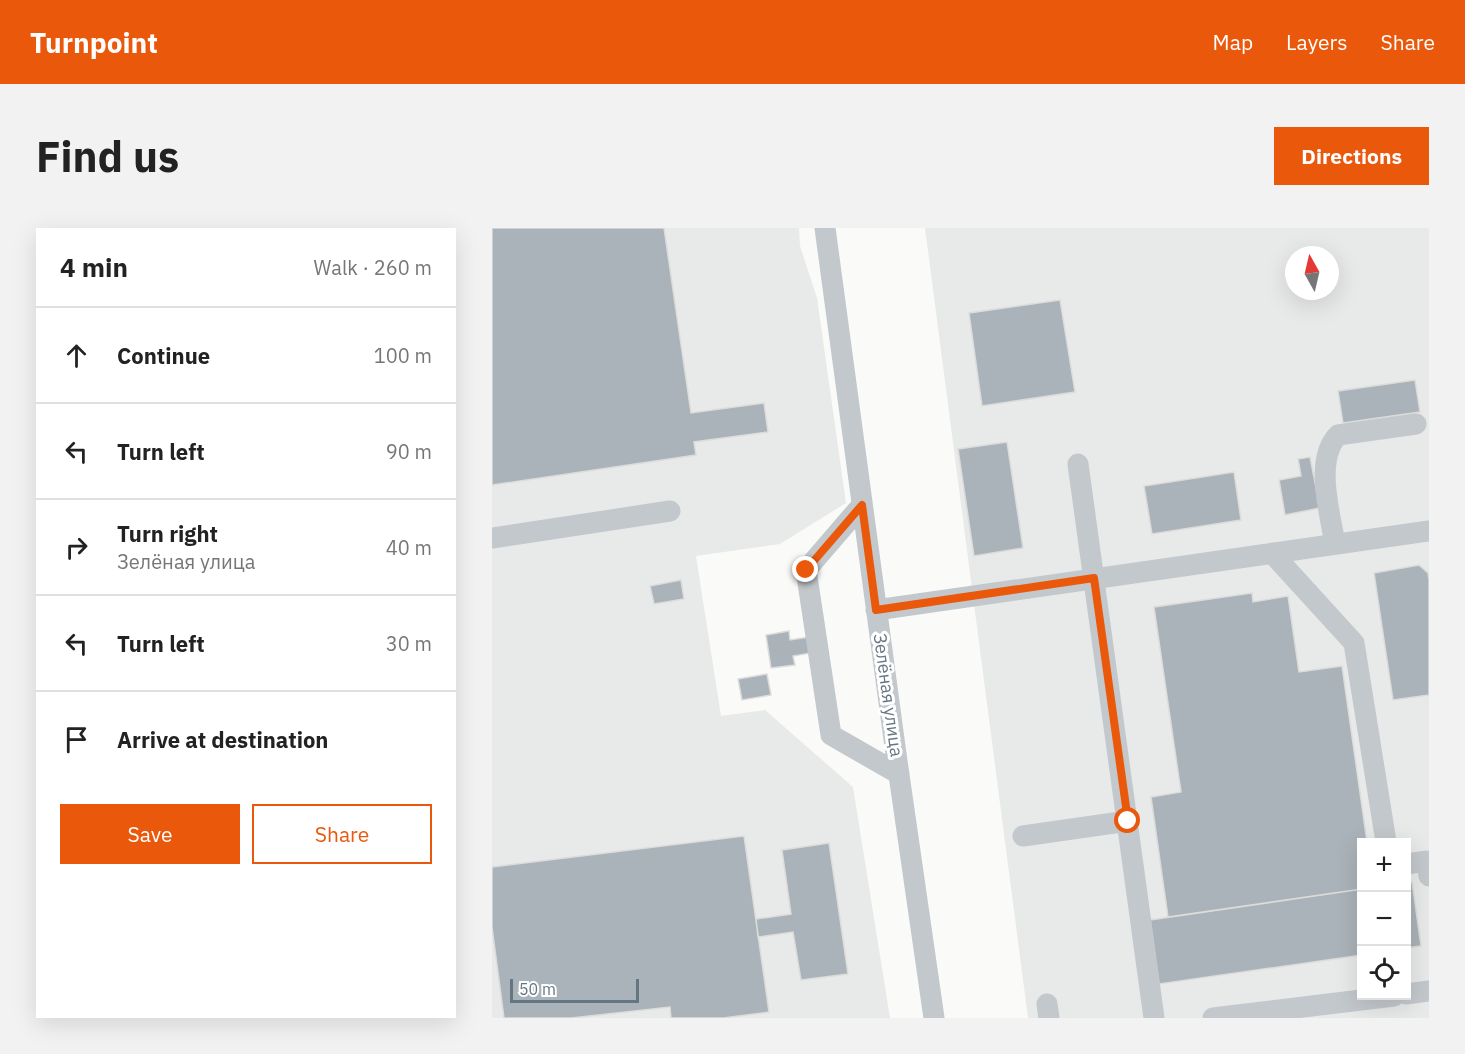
<!DOCTYPE html>
<html lang="en">
<head>
<meta charset="utf-8">
<style>
	body { margin:0; font-family:"IBM Plex Sans",sans-serif; background:#f2f2f2; color:#222 }
	.controls { position:absolute; right:18px; bottom:18px; display:grid; overflow:hidden; border-radius:0px; box-shadow:0 6px 24px #0002 }
	.controls button { width:54px; height:54px; display:grid; place-items:center; padding:0; border:0; border-bottom:2px solid #e0e0e0; background:#fff; color:#222; font:30px sans-serif }
	.compass { position:absolute; left:793px; top:18px; width:54px; height:54px; border-radius:50%; background:#fff; box-shadow:0 6px 24px #0002; rotate:352deg }
	.scale { position:absolute; left:18px; bottom:15px; width:129px; box-sizing:border-box; padding-left:6px; border:3px solid #657683; border-top:0; font-size:16px; line-height:21px; white-space:nowrap; color:#657683; -webkit-text-stroke:4px #fff; paint-order:stroke }
	.stop { position:absolute; width:18px; height:18px; margin:-14px; border:4px solid #ea580c; border-radius:50%; background:#fff }
	.stop.end { background:#ea580c; border-color:#fff; box-shadow:0 2px 6px #0008 }
	.list { margin:0; padding:0; list-style:none }
	h2 { display:flex; justify-content:space-between; align-items:center; height:78px; margin:0; padding:0 24px; font-size:26px }
	h2 small { font-size:20px; font-weight:400; color:#767676 }
	.list li { display:grid; grid-template-columns:39px 1fr auto; gap:18px; align-items:center; box-sizing:border-box; height:96px; padding:0 24px; border-top:2px solid #e0e0e0 }
	.list b { display:block; font-size:22px; white-space:nowrap }
	.list p { margin:0; font-size:20px; white-space:nowrap; color:#767676 }
	.list em { font-size:20px; font-style:normal; color:#767676 }
	.actions { display:flex; gap:12px; padding:18px 24px }
	.actions a { flex:1; padding:14px 0; border:2px solid #ea580c; border-radius:0px; text-align:center; font-size:21px; color:#ea580c }
	.actions .main { background:#ea580c; color:#fff }
	.icon { flex:none; width:33px; height:33px; fill:none; stroke:currentColor; stroke-width:2; stroke-linecap:round; stroke-linejoin:round }
	.map { position:relative; flex:none; width:937px; height:790px; overflow:hidden; border-radius:0px }
	header { display:flex; align-items:center; gap:36px; box-sizing:border-box; height:84px; padding:0 30px; background:#ea580c; color:#fff }
	header strong { font-size:28px }
	nav { display:flex; gap:33px; margin-inline-start:auto; font-size:21px }
	.intro { display:flex; align-items:center; justify-content:space-between; box-sizing:border-box; height:144px; padding:0 36px }
	h1 { margin:0; font-size:42px }
	.button { padding:15px 27px; border-radius:0px; background:#ea580c; color:#fff; font-size:21px; font-weight:700 }
	main { display:flex; gap:36px; padding:0 36px }
	aside { flex:1; background:#fff; border-radius:0px; box-shadow:0 6px 24px #0002 }
	.map>svg:first-child { display:block }
	.built { fill:#e8e9e9; fill-rule:evenodd }
	.building { fill:#aab3b9; stroke:#dcdcda; stroke-width:1.5 }
	.lines { fill:none; stroke-linecap:round; stroke-linejoin:round }
	.minor { stroke:#c3c8cc; stroke-width:21 }
	.route { stroke:#ea580c; stroke-width:8 }
	.labels { text-anchor:middle; stroke-width:6; stroke-linejoin:round; paint-order:stroke }
	.street-label { font-size:18px; fill:#657683; stroke:#fff }
</style>
</head>
<body>
<header>
<strong>Turnpoint</strong>
<nav><a>Map</a><a>Layers</a><a>Share</a></nav>
</header>
<div class="intro"><h1>Find us</h1><a class="button">Directions</a></div>
<main>
<aside>
<h2>4 min<small>Walk · 260 m</small></h2>
<ul class="list">
<li><svg class="icon" aria-label="ahead" viewBox="0 0 24 24"><path d="M12 20V5M6 11l6-6 6 6"/></svg><div><b>Continue</b></div><em>100 m</em></li>
<li><svg class="icon" aria-label="left" viewBox="0 0 24 24"><path d="M17 20v-9H6M10 6l-5 5 5 5"/></svg><div><b>Turn left</b></div><em>90 m</em></li>
<li><svg class="icon" aria-label="right" viewBox="0 0 24 24"><path d="M7 20v-9h11M14 6l5 5-5 5"/></svg><div><b>Turn right</b><p>Зелёная улица</p></div><em>40 m</em></li>
<li><svg class="icon" aria-label="left" viewBox="0 0 24 24"><path d="M17 20v-9H6M10 6l-5 5 5 5"/></svg><div><b>Turn left</b></div><em>30 m</em></li>
<li><svg class="icon" aria-label="arrive" viewBox="0 0 24 24"><path d="M6 21V4h12l-3 4 3 4H6"/></svg><div><b>Arrive at destination</b></div></li>
</ul>
<div class="actions"><a class="main">Save</a><a>Share</a></div>
</aside>
<div class="map">
<svg width="937" height="790" viewBox="0 0 937 790">
	<rect width="100%" height="100%" fill="#fafaf8"/>
	<path class="built" d="M0,0H307L308,18L325,70L354,275L288,316L204,328L229,488L273,482L361,559L398,790H0Z
		M433,0H937V790H536ZM802,27H838V63H802ZM870,614H914V768H870Z"/>
	<path class="building" d="M0,0H172L199,185L272,175L276,204L202,214L204,227L0,257Z
		M568,72L583,164L490,178L477,85Z
		M923,152L928,184L851,195L846,163Z
		M515,214L531,320L482,328L466,221Z
		M818,229L828,280L793,287L787,252L809,248L806,231Z
		M742,244L749,292L660,306L652,258Z
		M927,337L936,345L937,352V467L901,472L882,345Z
		M189,352L192,371L162,376L158,358Z
		M760,365L761,374L796,368L807,444L850,438L875,614H870V661L676,689L659,569L689,564L662,379Z
		M297,403L298,412L317,409L319,425L301,428L303,437L279,440L274,407Z
		M275,446L279,467L250,472L246,451Z
		M252,608L277,784L231,790H179L178,779L79,790H12L0,699V639Z
		M337,615L356,746L309,752L301,704L266,709L264,691L299,686L290,622Z
		M920,654L929,718L914,720V655Z
		M870,661V727L667,756L658,692Z"/>
	<g class="lines">
		<path class="minor" d="M333,0L404,526L442,790
			M586,236L662,790
			M370,277L314,342L339,507L407,546
			M0,310L178,283
			M843,316C838,285 822,232 846,207L924,196
			M780,325L862,415L894,614
			M384,382L937,303
			M531,608L636,593
			M914,636L935,633L937,648
			M914,766L937,763
			M555,776L557,790
			M721,790L902,768"/>
	</g>
	<g class="lines">
		<path class="route" d="M314,342L370,277L384,382L602,350L636,593"/>
	</g>
	<g class="labels">
		<g class="street-label">
			<text transform="translate(396 467) rotate(82)" y="6">Зелёная улица</text>
		</g>
	</g>
</svg>
<div class="controls">
<button>+</button>
<button>−</button>
<button><svg class="icon" aria-label="locate" viewBox="0 0 24 24"><circle cx="12" cy="12" r="6"/><path d="M12 2v4M12 18v4M2 12h4M18 12h4"/></svg></button>
</div>
<svg class="compass" viewBox="-18 -18 36 36"><path d="M0-13l5 13h-10z" fill="#e53935"/><path d="M0 13l5-13h-10z" fill="#767676"/></svg>
<div class="scale">50 m</div>
<div class="stop" style="left:636px;top:593px"></div>
<div class="stop end" style="left:314px;top:342px"></div>
</div>
</main>
</body>
</html>
